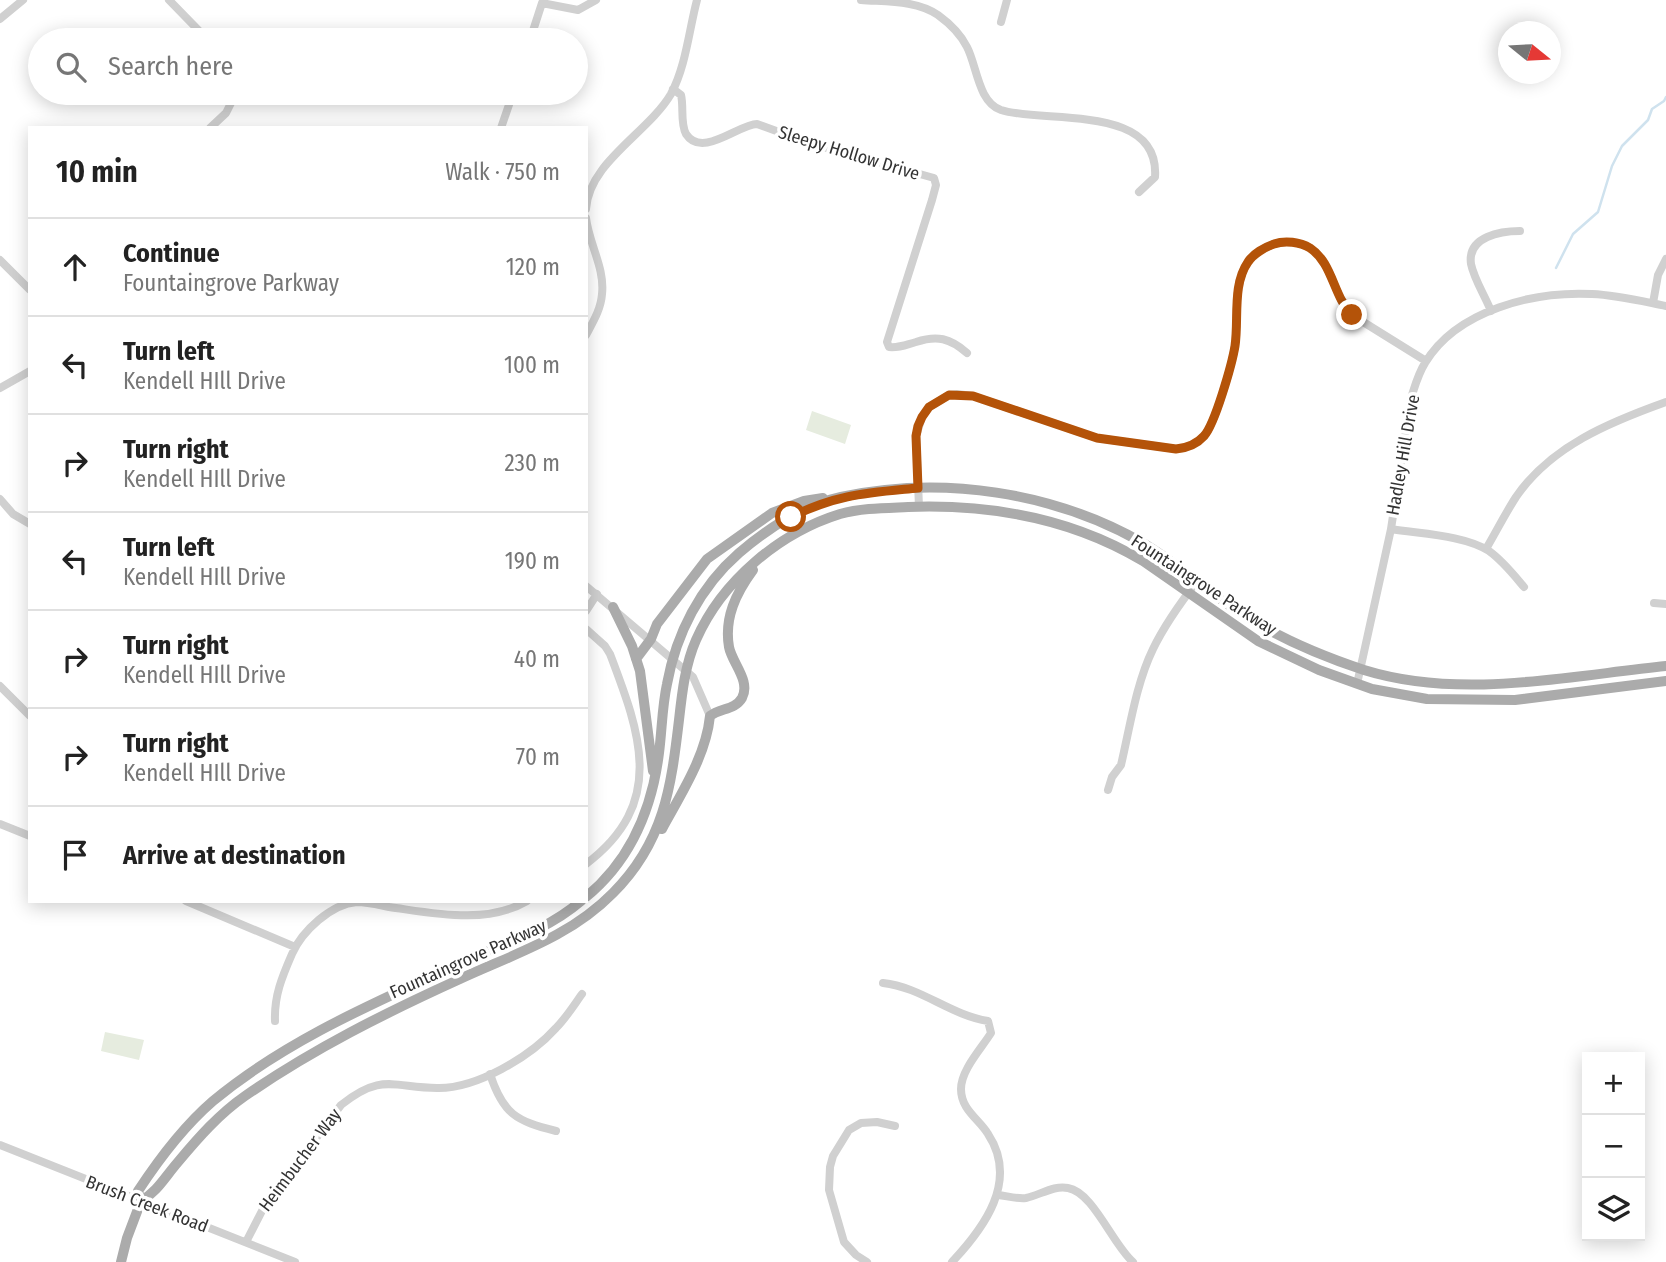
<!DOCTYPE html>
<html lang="en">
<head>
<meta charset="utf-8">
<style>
	body { margin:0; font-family:"Fira Sans Condensed",sans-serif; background:#f6f6f6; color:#222 }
	.controls { position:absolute; right:21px; bottom:21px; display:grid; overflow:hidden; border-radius:0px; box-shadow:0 4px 18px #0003 }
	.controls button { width:63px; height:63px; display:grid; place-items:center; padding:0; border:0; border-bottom:2px solid #e0e0e0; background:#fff; color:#222; font:35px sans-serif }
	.compass { position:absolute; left:1498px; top:21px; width:63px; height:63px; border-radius:50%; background:#fff; box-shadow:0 4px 18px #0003; rotate:108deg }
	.stop { position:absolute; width:21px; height:21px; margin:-16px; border:5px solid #b45309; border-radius:50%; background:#fff }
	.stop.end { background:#b45309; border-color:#fff; box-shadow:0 2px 7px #0008 }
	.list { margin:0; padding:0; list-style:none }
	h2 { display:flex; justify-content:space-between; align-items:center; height:91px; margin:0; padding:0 28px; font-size:30px }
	h2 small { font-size:23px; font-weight:400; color:#767676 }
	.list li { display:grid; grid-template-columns:46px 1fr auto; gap:21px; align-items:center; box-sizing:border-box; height:98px; padding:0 28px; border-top:2px solid #e0e0e0 }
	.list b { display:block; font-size:26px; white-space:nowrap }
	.list p { margin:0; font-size:23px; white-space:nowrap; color:#767676 }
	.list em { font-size:23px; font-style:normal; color:#767676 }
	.icon { flex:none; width:38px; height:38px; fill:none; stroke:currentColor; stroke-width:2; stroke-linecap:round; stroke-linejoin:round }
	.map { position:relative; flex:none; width:1666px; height:1262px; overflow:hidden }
	.search { position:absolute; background:#fff; box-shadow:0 4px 18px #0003; left:28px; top:28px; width:560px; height:77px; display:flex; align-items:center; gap:18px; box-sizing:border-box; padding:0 24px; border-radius:38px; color:#767676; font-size:26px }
	.panel { position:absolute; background:#fff; box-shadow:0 4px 18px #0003; left:28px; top:126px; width:560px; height:777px; border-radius:0px }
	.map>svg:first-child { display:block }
	.green { fill:#e6ecdf }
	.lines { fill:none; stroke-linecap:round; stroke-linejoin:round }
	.stream { stroke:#cfe2ee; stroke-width:2.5 }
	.minor { stroke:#d0d0d0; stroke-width:8 }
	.major { stroke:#ababab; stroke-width:10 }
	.route { stroke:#b45309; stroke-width:9 }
	.labels { text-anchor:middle; stroke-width:7; stroke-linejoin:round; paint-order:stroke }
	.street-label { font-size:18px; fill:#333; stroke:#fff }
</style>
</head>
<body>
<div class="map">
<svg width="1666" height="1262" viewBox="0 0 1666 1262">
	<rect width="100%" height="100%" fill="#fff"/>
	<path class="green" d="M812,411L851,425L845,444L806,430Z
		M105,1032L144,1040L139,1060L101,1051Z"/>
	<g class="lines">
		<path class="stream" d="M1556,268L1573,234L1598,212L1612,166L1622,146L1648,120L1652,109L1664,101L1666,97"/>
		<path class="minor" d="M169,0L208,40
			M861,0C886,2 916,0 938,15C949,23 961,35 967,47C977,66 978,102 1001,110C1045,124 1160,103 1155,177L1139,192
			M0,19L23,0
			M1001,22L1007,0
			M530,40L542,3L578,10L596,0
			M673,89L681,95C684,107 680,123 686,134C702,159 739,124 757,124L812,144L934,178L936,185L932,200L887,342L889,347C900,348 905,345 916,342C937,335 950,338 967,353
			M210,128L226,113L236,93
			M501,128L513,93
			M586,209C589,162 648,133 671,94C686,66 689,30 697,0
			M586,218C589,244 605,268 602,294C601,309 593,322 586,335
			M0,260L30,290
			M1653,303L1658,275L1666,259
			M1491,311C1485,296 1474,279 1471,264C1467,236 1502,231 1520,231
			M0,388L30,371
			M0,499L13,514L30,524
			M919,507L916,436L922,417L929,407L949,395L957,394L973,396L1097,438L1176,449C1187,448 1196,445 1204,436C1215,424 1232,364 1235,346C1239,320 1232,285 1248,262C1253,254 1265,247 1274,244C1285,240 1300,242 1310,248C1333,263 1333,296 1352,315L1426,361
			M1391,529C1420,534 1464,535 1489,551C1503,561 1513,574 1524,587
			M1486,549C1496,532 1505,514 1516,497C1551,446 1610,422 1666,402
			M586,586L693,677L710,716
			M1654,603L1666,604
			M586,611L597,594
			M586,629L605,646L610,654C640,733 667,803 586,864
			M1357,684L1391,529L1411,398C1415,386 1418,374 1425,363C1457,310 1534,291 1592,294C1617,295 1641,301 1666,306
			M0,686L30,716
			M1108,790L1112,777L1121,765C1130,727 1136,684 1153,649C1165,624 1181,602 1198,580
			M0,824L30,836
			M186,901L295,947
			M883,983C921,987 950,1015 988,1021L991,1033C981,1049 961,1070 961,1089C961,1110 979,1119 988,1134C1019,1181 984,1228 952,1262
			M275,1021C274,996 282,977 292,954C302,931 331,904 357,902C367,902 379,905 389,907C433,913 486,925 527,901
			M490,1074C503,1114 516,1121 556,1131
			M0,1145L295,1262
			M998,1195C1007,1196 1017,1199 1026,1198C1040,1195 1054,1185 1068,1188C1093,1192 1113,1245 1133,1262
			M246,1242L264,1207L341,1105C381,1073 392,1087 437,1088C476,1089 530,1057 556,1028C566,1018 574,1005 582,994
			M867,1262L856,1255L844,1242L829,1190L830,1167L833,1156L849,1130L861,1123L877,1122L895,1126"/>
		<path class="major" d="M613,607L632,646L640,671L653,771
			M636,659L651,639L657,624L707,559L772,513L804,501L823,498
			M662,829C681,794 706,756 710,716C720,708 735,710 742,698C751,681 732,663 729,647C724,618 736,593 753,570
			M586,897C631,860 652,809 659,753C662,730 662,707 667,684C676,634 700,587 739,553C767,529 804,505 841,497C942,475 1054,492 1143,543C1179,564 1209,593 1244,615C1279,638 1325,657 1364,670C1461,700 1567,676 1666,666
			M141,1201C157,1192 165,1177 178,1162C198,1138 219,1114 245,1096C313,1049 385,1013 460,979C514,954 570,937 613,893C664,842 671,788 679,720C682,693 685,665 696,640C722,581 779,533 840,514C862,508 885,508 908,507C990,504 1071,518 1143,561L1258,641L1319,670L1372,689L1427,699L1515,700L1666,681
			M141,1201L138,1191C159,1159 184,1126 213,1101C285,1041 374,1003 459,964C500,945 546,931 581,901
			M121,1262L127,1238L141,1201"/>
	</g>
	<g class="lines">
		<path class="route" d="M791,517C837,494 868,493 918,488L916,436L918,426L922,417L929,407L949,395L973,396L1097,438L1176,449C1187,448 1196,445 1204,436C1215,424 1232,364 1235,346C1239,319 1232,285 1248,262C1253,254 1265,247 1274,244C1285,240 1300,242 1310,248C1333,263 1333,296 1352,315"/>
	</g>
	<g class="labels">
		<g class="street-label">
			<text transform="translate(849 153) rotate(17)" y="6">Sleepy Hollow Drive</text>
			<text transform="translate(1403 455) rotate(-80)" y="6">Hadley Hill Drive</text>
			<text transform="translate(1204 585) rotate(33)" y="6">Fountaingrove Parkway</text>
			<text transform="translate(468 959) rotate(-24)" y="6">Fountaingrove Parkway</text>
			<text transform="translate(300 1160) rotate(-53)" y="6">Heimbucher Way</text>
			<text transform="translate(147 1204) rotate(21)" y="6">Brush Creek Road</text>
		</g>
	</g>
</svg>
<div class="controls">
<button>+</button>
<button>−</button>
<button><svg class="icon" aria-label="layers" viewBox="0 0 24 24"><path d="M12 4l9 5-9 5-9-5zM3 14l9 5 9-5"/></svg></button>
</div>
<svg class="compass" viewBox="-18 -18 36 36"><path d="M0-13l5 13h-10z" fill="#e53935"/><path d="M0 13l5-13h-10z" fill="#767676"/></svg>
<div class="stop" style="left:791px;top:517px"></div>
<div class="stop end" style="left:1352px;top:315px"></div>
<div class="search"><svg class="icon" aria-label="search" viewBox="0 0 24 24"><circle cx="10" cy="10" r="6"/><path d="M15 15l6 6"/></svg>Search here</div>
<section class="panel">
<h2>10 min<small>Walk · 750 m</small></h2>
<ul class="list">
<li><svg class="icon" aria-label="ahead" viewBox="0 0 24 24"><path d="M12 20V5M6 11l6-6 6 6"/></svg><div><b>Continue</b><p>Fountaingrove Parkway</p></div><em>120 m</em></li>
<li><svg class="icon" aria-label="left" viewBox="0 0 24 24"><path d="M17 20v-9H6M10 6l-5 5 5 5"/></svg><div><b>Turn left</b><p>Kendell HIll Drive</p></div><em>100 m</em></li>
<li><svg class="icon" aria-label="right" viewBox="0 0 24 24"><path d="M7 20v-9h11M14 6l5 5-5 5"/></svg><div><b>Turn right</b><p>Kendell HIll Drive</p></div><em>230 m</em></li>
<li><svg class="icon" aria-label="left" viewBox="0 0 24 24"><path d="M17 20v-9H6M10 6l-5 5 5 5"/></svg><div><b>Turn left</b><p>Kendell HIll Drive</p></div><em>190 m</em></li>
<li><svg class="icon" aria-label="right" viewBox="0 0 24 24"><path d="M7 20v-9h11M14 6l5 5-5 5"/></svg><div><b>Turn right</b><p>Kendell HIll Drive</p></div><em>40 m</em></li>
<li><svg class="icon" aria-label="right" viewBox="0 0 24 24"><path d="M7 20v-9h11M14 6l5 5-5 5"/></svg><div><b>Turn right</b><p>Kendell HIll Drive</p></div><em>70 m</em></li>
<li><svg class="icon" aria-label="arrive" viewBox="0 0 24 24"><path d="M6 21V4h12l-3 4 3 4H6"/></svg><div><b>Arrive at destination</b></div></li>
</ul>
</section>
</div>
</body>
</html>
